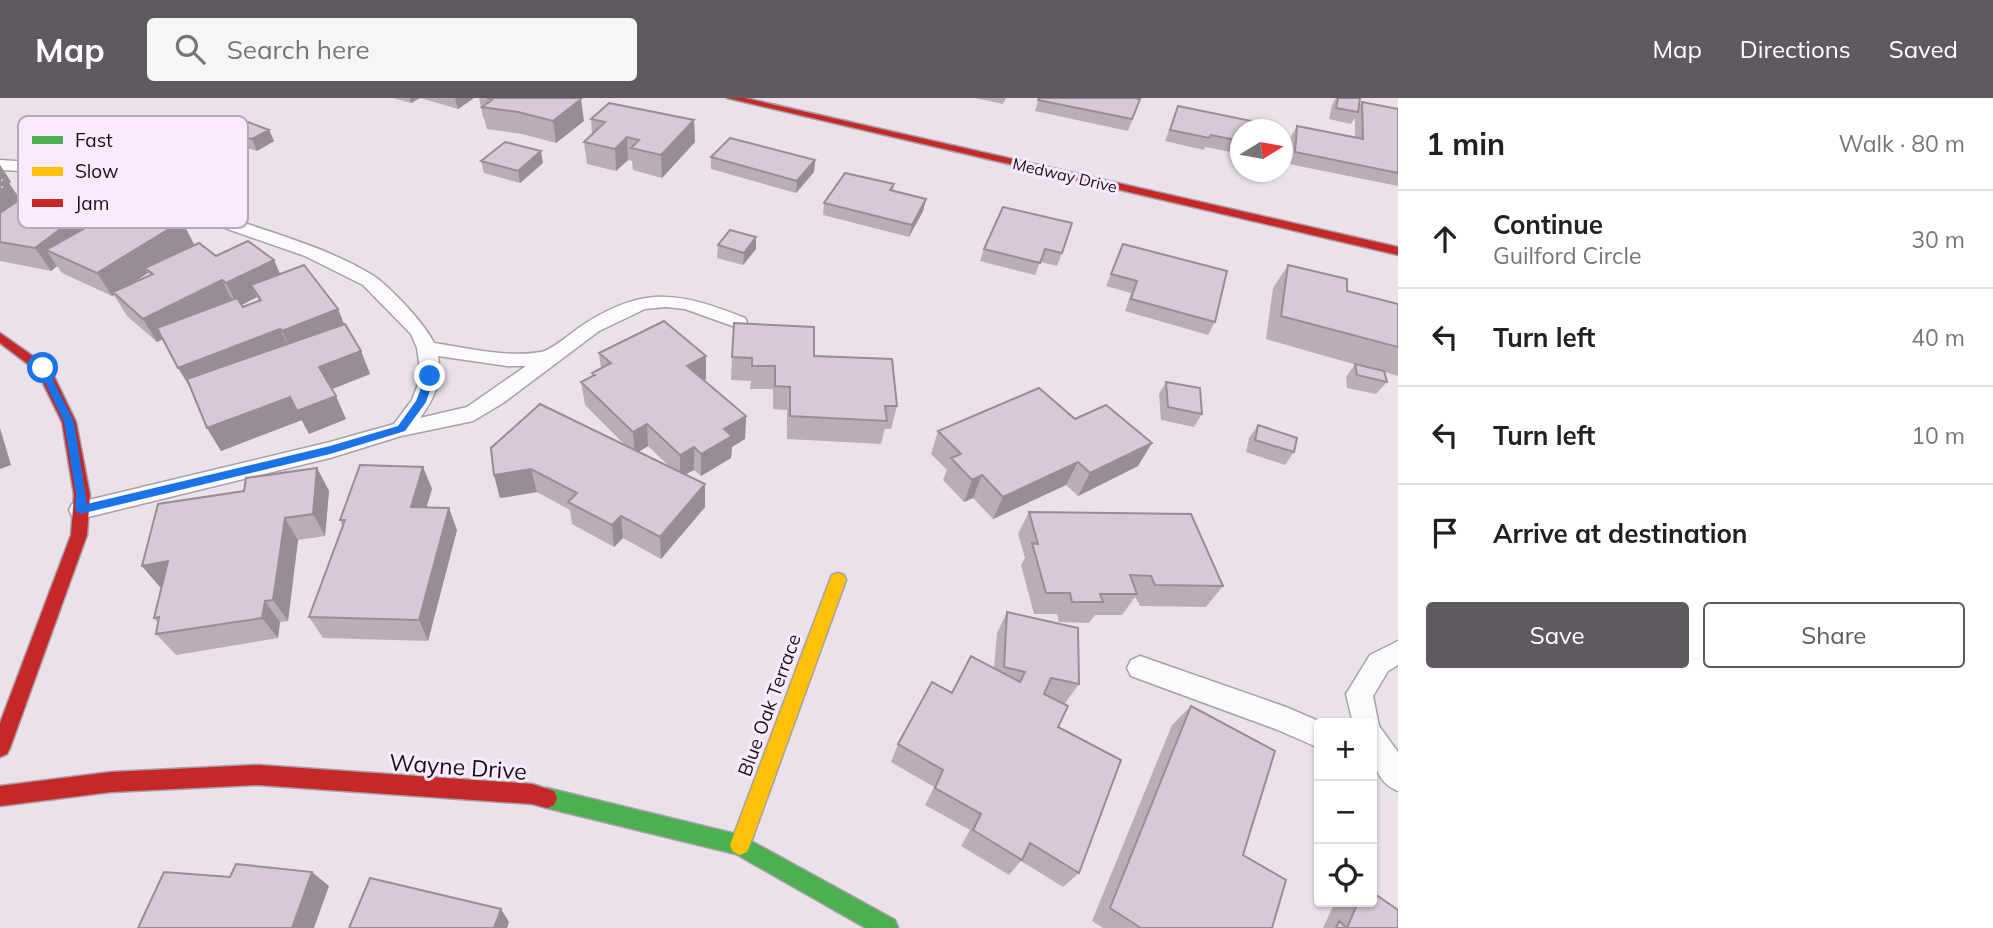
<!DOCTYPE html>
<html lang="en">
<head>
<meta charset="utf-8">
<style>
	body { margin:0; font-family:Mulish,sans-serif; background:#f6f6f6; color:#202124 }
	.controls { position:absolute; right:21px; bottom:21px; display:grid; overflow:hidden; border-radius:7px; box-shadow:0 2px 5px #0004 }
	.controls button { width:63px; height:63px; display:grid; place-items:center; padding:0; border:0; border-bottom:2px solid #e0e0e0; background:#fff; color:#202124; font:35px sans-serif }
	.compass { position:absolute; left:1230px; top:21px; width:63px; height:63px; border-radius:50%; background:#fff; box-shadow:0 2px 5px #0004; rotate:79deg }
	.stop { position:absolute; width:21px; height:21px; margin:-16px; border:5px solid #1a73e8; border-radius:50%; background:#fff }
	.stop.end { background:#1a73e8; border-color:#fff; box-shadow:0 2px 7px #0008 }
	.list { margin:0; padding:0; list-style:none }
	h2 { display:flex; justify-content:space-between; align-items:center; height:91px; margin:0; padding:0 28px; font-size:30px }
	h2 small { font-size:23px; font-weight:400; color:#757577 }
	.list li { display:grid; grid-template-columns:46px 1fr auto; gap:21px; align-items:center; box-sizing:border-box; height:98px; padding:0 28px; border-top:2px solid #e0e0e0 }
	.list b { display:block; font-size:26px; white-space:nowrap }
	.list p { margin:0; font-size:23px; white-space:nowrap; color:#757577 }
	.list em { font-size:23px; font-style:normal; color:#757577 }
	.actions { display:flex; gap:14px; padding:21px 28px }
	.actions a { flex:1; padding:16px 0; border:2px solid #605961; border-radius:7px; text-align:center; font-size:24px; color:#605961 }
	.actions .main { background:#605961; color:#fff }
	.icon { flex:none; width:38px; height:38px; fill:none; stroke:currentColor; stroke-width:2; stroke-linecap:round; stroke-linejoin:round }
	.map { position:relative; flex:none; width:1398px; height:830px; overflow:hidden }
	header { display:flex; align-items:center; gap:42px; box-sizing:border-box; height:98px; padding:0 35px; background:#605961; color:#fff }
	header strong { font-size:33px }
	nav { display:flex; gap:38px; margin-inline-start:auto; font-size:24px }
	.search { width:490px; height:63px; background:#f6f6f6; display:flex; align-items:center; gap:18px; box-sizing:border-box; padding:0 24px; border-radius:7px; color:#757577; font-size:26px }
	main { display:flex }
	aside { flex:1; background:#fff }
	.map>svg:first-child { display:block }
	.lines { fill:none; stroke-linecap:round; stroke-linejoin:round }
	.lane-casing { stroke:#a7a0a7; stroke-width:3 }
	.fast-casing { stroke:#a7a0a7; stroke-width:3 }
	.slow-casing { stroke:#a7a0a7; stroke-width:3 }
	.jam-casing { stroke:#a7a0a7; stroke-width:3 }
	.lane { fill:#fcfafc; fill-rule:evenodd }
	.fast { fill:#4caf50; fill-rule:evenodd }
	.slow { fill:#ffc107; fill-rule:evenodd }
	.jam { fill:#c62828; fill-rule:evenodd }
	.wall { fill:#bbadb8; fill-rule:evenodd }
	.shaded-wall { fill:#988d96 }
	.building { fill:#d9c9d6; stroke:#988d96; stroke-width:2 }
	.route { fill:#1a73e8 }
	.labels { text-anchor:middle; stroke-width:6; stroke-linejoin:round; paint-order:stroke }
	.far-street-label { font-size:16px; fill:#161016; stroke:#fbeafc }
	.street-label { font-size:19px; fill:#161016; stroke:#fbeafc }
	.near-street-label { font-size:23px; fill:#161016; stroke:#fbeafc }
	.key { fill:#fbeafc; stroke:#b6a9b7; stroke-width:2 }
	.key-label { font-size:19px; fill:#161016 }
</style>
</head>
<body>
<header>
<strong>Map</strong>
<div class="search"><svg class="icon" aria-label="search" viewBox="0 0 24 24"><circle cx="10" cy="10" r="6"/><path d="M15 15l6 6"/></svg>Search here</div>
<nav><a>Map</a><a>Directions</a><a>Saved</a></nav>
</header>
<main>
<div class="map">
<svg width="1398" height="830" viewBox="0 0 1398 830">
	<rect width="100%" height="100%" fill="#eae1eb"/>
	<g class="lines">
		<g class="lane-casing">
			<path id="lane" d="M0,62C86,66 155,95 236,122C282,138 332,152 374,178C391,190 425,226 434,245C469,250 506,260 541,254C553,252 574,232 586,225C647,187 681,195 745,220L747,224L738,230L685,211L666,209L645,211L599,233L503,305L473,323L401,338L330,360L80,421L72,418L69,412L72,406L330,344L394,326L412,302L421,278L417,250L411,236L363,187L305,158L101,87L45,74L0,72ZM438,258L507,268H526L467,309L420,320C435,300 442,283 438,258Z
				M1398,543V567L1388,573L1373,598L1379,628L1398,654V693C1370,682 1372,651 1372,625H1353L1346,596L1370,557Z
				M1140,558L1286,609L1323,625H1319V650L1278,632L1131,578L1127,570L1131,562Z"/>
		</g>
		<g class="fast-casing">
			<path id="fast" d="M547,690L740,737L895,822L898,830H866L736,756L547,710L540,707L537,700L540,693Z"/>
		</g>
		<g class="slow-casing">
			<path id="slow" d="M838,475L844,477L846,482L750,747L747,754L740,757L733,754L730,747L830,482L832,477Z"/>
		</g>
		<g class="jam-casing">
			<path id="jam" d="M727,0H745L1398,149V157Z
				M0,235L50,270L76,324L90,397L87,437L10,650L7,656L0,659V625L71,437L74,397L62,324L37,273L0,245Z
				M258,667L532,686L554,693L557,700L554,707L547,710L532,706L258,687L111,694L0,708V688L111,674Z"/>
		</g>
		<use href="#lane" class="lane"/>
		<use href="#fast" class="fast"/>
		<use href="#slow" class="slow"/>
		<use href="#jam" class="jam"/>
	</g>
	<path class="wall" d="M393,0H420L411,5Z
		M420,0H474L458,11Z
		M479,0H577L584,23L556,45L522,36L487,31L484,20L483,19Z
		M975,0H1006L1003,6Z
		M1039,0L1140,1L1128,33L1035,13Z
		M1336,0H1360L1359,9L1362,4L1398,11V88L1289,66L1290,40L1297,28L1355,39V20L1351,26L1329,21L1332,7Z
		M1178,8L1241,32V56L1205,49L1204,52L1165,43Z
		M591,21L694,22L695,44L662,80L633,72L632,63L628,62L616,73L587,66L584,44L592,36Z
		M269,32L274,43L257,53L236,46L230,34Z
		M711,59L815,62L814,74L796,95L711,71Z
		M481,63L543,65L520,85L484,75Z
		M0,67L11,84L9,85L20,101L21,100L19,97L106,103L98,108L105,119L108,117L106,114L169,108L176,121L194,146L188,150L280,176L338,211L344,226L361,253L370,276L332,291L346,321L309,336L302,322L221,353L207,330L192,292L163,241L157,244L127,218L114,197L112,198L62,175L57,168L51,173L0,163ZM148,175L150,177L131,186ZM257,199L259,203L243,209L241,207Z
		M894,86L893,93L926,101L923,113L909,139L823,117L824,105Z
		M1003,109L1062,155L1057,168L1040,164L1035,177L980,163L984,151Z
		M1123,146L1215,224L1208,237L1125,213L1131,195L1106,188Z
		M718,147L756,151L743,167L717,160Z
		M1288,167L1347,193L1398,206V278L1385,274L1387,284L1376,296L1347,290L1346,279L1355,266L1357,267L1266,241L1273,190Z
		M599,255L706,281L703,283L746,318L745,341L732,349L731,360L701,378L694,372L685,377L705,409L661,461L623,440L614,449L572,426L570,412L537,394L500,400L494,377L626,348L585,307L581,284L593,278L592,275L601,270ZM648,348L670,369L639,354Z
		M814,258L897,308L891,331H885L881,346L787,341V312L773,311V291H750L751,283L731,282L732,259Z
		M1166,284L1202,316L1194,329L1161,322L1159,296Z
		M1075,321L1138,368L1078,398L1066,387L993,421L973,400L964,404L943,382L947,372L931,356L938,333Z
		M1258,327L1294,354L1285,367L1246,354L1249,340Z
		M423,369L432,391L426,409L457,432L428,543L323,540L309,519L343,429L340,422Z
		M317,370L329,393L325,438L298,442L288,523L280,524L278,540L176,557L156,536L158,525L154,520L161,489H160L142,468L244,393Z
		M1029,414L1223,488L1206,509L1140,508L1135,499L1122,517H1095L1089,525L1059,524L1057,516H1034L1021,467L1025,460L1018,436Z
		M1007,514L1079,586L1065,605H1060L1058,629L1079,775L1063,789L1021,763L1009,777L961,748L970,732L925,707L934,689L891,664L898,646L952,595L994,570L997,535Z
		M1191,608L1243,757L1272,830H1103L1092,823L1172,627Z
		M1335,804H1372L1398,830H1323Z"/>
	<path class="shaded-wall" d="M410,0H420L411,5Z
		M455,0H474L458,11Z
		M581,1L584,23L556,45L553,23Z
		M694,22L695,44L662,80L661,57Z
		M269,32L274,43L257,53L252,41Z
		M627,39L628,62L616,73L615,51Z
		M541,53L543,65L520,85L518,73Z
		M815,62L814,74L796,95L797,83Z
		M0,67L11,84L9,85L21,103L0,132Z
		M92,80L106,103L98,108L109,127L46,152L57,168L51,173L35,150L67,99Z
		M926,101L923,113L909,139L912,127Z
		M169,108L178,125L182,123L194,146L150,174L145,170L148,175L115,196L113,194L114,197L112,198L97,175L159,114Z
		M756,139V151L743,167L744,155Z
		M274,162L284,185L251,187L257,199L238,209L226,185Z
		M222,182L234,205L157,244L143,221Z
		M338,211L347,234L293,256L282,233Z
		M280,231L291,254L193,294L178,270Z
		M361,253L370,276L330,292L319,269Z
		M706,258V281L687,292V268Z
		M336,298L346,321L309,336L297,313Z
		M290,299L302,322L221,353L207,330Z
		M746,318L745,341L732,349L731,360L701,378V356L724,331Z
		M647,326L648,348L635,356L633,334Z
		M0,330L11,367L0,371Z
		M1152,345L1138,368L1078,398L1090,375Z
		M694,349V372L680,379V357Z
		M1078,364L1066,387L993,421L1003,399Z
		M423,369L432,391L420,431L411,409Z
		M317,370L329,393L325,438L313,416Z
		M531,371L537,394L500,400L494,377Z
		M982,377L973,400L964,404L972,382Z
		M705,386V409L661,461L660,439Z
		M449,410L457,432L428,543L419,522Z
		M621,418L623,440L614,449L612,427Z
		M285,420L298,442L288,523L273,502Z
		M168,463L185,485L160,489L142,468Z
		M265,503L280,524L278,540L262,520Z
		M312,774L329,788L314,830H292Z
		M501,811L509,824L507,830H494Z"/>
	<path class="building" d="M487,0H577L581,1L553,23L518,14L482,9L492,2Z
		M1039,0H1134L1140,1L1132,21L1038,2Z
		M1338,0H1360L1358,14L1336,10Z
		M1362,4L1398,11V75L1295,54L1297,28L1363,41Z
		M609,5L694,22L661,57L631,50L639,42L627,39L615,51L584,44L605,24L591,21Z
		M1178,8L1266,26L1265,32H1241V43L1211,37L1209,40L1170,32Z
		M248,24L269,32L252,41L230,34Z
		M730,40L815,62L797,83L711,59Z
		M505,44L541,53L518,73L481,63Z
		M52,73L92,80L67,99L96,104L35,150L0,144V115L25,98L19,97Z
		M845,75L894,86L890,92L926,101L912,127L824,105Z
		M0,80L6,81L0,86Z
		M0,87H7L0,93Z
		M139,96L169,108L159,114L182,123L97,175L46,152L110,116L106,114Z
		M1003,109L1072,125L1062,155L1045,151L1040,165L984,151Z
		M730,132L756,139L744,155L718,147Z
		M248,143L274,162L226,185L222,182L143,221L113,194L153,176L145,170L199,145L216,158Z
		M1123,146L1227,173L1215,224L1131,201L1137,183L1111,176Z
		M304,167L338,211L282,233L280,231L178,270L157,230L237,200L243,209L261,202L251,187Z
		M1288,167L1347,181V193L1398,206V249L1281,218Z
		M664,223L706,258L687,268L746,318L724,331L732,338L701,356L694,349L680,357L647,326L633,334L581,284L595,277L592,275L611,265L599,255Z
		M734,225L814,229V258L892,261L897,308H885L887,323L790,318V289L775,288V268H752V260L732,259Z
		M345,226L361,253L319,269L336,298L297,313L290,299L207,330L187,281Z
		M1355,266L1384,273L1387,284L1357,277Z
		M1166,284L1200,290L1202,316L1168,309Z
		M1039,290L1075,321L1106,307L1152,345L1090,375L1078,364L1003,399L982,377L972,382L951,360L961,356L938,333Z
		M540,306L705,386L660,439L621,418L612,427L568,404L577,395L531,371L494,377L491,350Z
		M1258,327L1297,340L1294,354L1255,342Z
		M360,367L423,369L411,409L449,410L419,522L309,519L345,422H340Z
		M317,370L313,416L285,420L273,502L265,503L262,520L156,536L159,519L154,520L168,463L142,468L158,406L244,393L246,380Z
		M1029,414L1191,416L1223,488L1155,487L1151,478L1130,477L1137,496H1100L1103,504H1072L1070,495H1046L1032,445L1038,446Z
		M1007,514L1078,530L1079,586L1051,580L1044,596L1068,608L1058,629L1121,662L1079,775L1030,745L1022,762L973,732L981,716L935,690L943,672L898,646L932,584L952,595L971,558L1020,584L1025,574L1004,569Z
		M1191,608L1275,653L1243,757L1286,782L1272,830H1141L1110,810Z
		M236,766L312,774L292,830H138L164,774L230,779Z
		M370,780L501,811L494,830H349Z
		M1372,794L1398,812V830H1336L1339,823L1347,830L1358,804H1372Z"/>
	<path class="route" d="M39,268H46L74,324L87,406L330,348L398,328L416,303L427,275L435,278L426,304L405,333L330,356L80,416L75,412L76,397L64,324L38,270Z"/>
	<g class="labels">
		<g class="far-street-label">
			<text transform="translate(1065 77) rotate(13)" y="6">Medway Drive</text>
		</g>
		<g class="street-label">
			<text transform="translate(769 607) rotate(-70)" y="7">Blue Oak Terrace</text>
		</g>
		<g class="near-street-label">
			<text transform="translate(458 669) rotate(4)" y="8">Wayne Drive</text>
		</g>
	</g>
	<rect x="18" y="18" width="230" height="112" rx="10" class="key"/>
	<rect x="32" y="38" width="31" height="8" fill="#4caf50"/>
	<rect x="32" y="69" width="31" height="9" fill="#ffc107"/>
	<rect x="32" y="101" width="31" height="8" fill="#c62828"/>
	<g class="key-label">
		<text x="75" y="49">Fast</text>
		<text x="75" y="80">Slow</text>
		<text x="75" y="112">Jam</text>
	</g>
</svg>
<div class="controls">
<button>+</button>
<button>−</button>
<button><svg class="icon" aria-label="locate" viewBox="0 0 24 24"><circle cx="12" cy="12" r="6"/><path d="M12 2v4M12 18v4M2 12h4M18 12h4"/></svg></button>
</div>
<svg class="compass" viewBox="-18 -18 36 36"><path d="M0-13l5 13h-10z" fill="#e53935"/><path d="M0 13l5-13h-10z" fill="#757577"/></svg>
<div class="stop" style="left:43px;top:270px"></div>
<div class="stop end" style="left:430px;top:278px"></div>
</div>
<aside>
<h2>1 min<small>Walk · 80 m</small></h2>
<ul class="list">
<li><svg class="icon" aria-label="ahead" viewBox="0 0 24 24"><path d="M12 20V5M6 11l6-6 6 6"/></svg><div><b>Continue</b><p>Guilford Circle</p></div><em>30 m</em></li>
<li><svg class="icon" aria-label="left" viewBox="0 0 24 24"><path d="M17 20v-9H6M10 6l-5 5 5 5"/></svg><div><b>Turn left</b></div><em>40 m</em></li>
<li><svg class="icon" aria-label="left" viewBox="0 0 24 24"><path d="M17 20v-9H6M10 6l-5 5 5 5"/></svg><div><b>Turn left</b></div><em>10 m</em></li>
<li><svg class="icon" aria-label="arrive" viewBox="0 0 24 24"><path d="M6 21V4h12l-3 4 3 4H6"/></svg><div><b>Arrive at destination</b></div></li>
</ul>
<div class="actions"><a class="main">Save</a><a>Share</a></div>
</aside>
</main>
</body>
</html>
